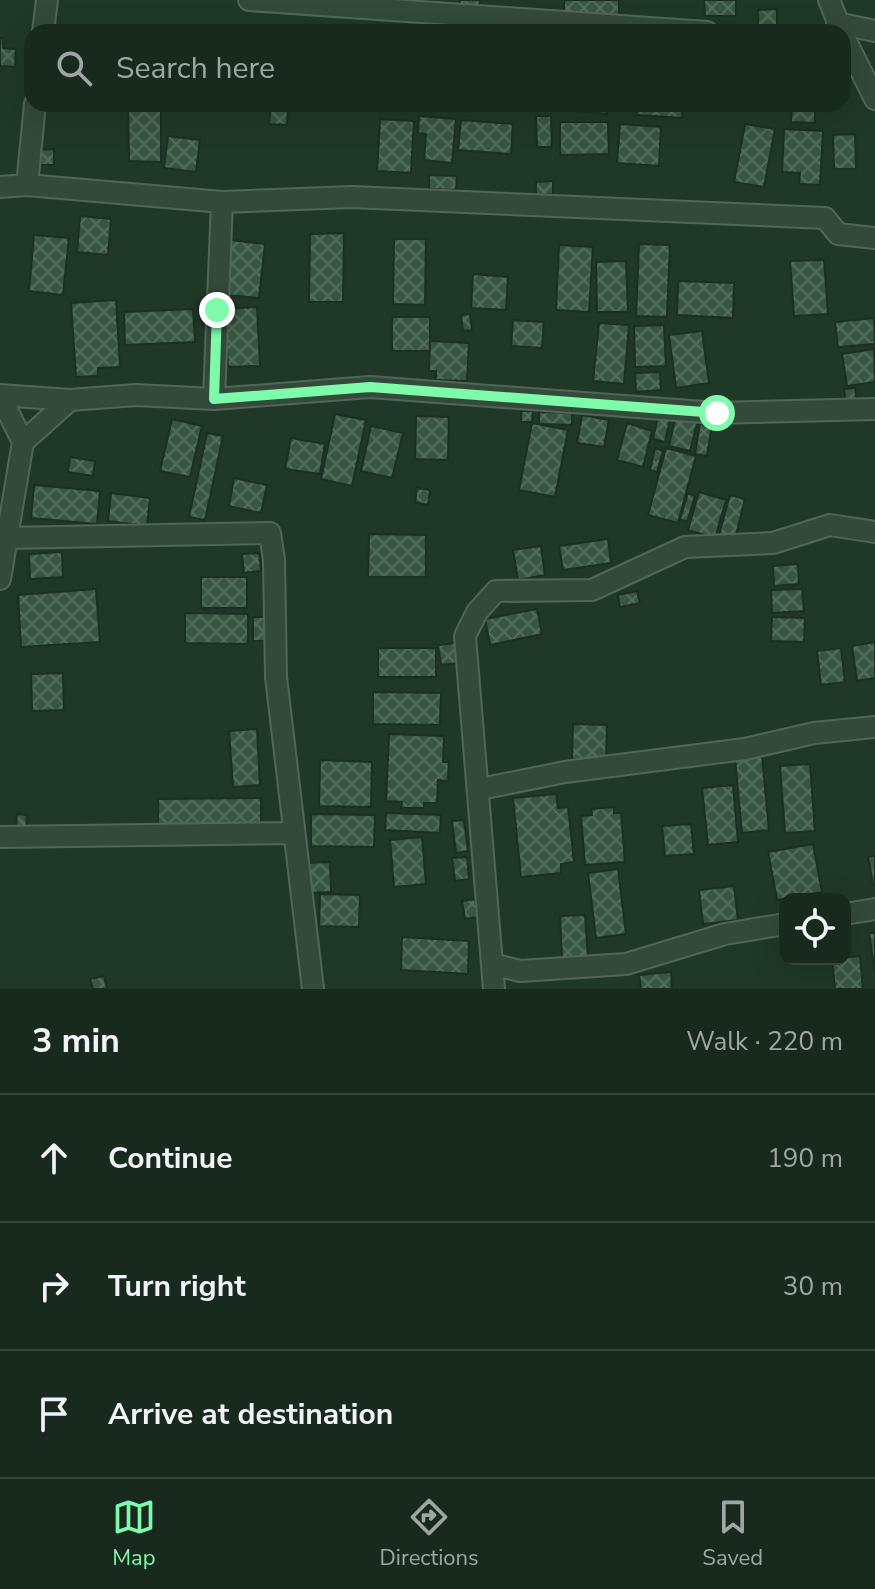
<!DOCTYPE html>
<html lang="en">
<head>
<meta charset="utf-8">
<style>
	body { margin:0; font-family:"Nunito Sans",sans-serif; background:#213227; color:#f1f3f6 }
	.controls { position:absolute; right:24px; bottom:24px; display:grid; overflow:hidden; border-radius:16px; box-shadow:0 8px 32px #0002 }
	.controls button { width:72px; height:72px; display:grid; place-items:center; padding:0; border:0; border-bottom:2px solid #36463c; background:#182a1e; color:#f1f3f6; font:40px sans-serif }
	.stop { position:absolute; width:24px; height:24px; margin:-18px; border:6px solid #7efaab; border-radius:50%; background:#fff }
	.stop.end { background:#7efaab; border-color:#fff; box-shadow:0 2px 8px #0008 }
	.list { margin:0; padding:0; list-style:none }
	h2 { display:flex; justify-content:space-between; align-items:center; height:104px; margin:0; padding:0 32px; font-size:34px }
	h2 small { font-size:26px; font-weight:400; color:#9fa7a4 }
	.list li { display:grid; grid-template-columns:52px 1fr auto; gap:24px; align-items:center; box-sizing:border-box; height:128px; padding:0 32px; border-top:2px solid #36463c }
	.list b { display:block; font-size:30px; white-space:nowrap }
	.list em { font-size:26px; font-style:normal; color:#9fa7a4 }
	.icon { flex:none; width:44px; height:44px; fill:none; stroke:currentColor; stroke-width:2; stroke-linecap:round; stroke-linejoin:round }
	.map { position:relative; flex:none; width:875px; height:989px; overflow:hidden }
	.search { position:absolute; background:#182a1e; box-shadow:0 8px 32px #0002; left:24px; right:24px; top:24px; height:88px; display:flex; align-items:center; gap:20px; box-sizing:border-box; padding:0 28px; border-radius:24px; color:#9fa7a4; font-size:30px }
	.sheet { height:488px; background:#182a1e }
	nav { display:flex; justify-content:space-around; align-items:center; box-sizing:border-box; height:112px; border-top:2px solid #36463c; background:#182a1e; font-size:22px; color:#9fa7a4 }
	nav a { display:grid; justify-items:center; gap:4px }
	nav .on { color:#7efaab }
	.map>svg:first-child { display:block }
	.building { fill:url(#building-cross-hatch); stroke:#1b2f22; stroke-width:2 }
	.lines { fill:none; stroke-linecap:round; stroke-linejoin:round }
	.minor-casing { stroke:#516659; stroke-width:24 }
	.minor { stroke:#33493a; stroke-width:20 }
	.route { stroke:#7efaab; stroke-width:10 }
</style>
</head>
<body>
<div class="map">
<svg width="875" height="989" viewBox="0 0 875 989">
	<defs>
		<pattern id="building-cross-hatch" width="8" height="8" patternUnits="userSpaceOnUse" patternTransform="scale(2)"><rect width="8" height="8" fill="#395642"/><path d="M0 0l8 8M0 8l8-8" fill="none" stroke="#536d5b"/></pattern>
	</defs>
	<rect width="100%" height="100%" fill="#203828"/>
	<path class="building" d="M460,0H480L479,8L460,6Z
		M564,0H619V17L564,16Z
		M704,0H736V16H705Z
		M777,9V26H758V10Z
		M0,38H3V48L16,49L15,67L0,66Z
		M128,104H161V162L129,161Z
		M555,104H608L607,114L555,109Z
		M638,104H683L682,118L637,115Z
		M792,104H815V123L791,122Z
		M271,106L288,108L287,125L269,124Z
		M419,116L456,119L452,163L424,160L426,134L418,133Z
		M536,116H551L552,147H537Z
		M380,119L414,121L411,173L377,171Z
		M461,120L513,124L511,154L458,150Z
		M560,122H608L609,154L560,155Z
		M620,124L661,127L659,166L617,163Z
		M745,124L775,129L764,187L734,182Z
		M784,129L823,131L820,185L799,184L800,173L782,172Z
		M855,134L856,169H834L833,135Z
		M168,136L200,140L196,172L164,168Z
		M54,149V165H37V150Z
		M429,175L457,176L456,190L429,189Z
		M553,181V194L536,195V182Z
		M80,216L111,219L108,255L77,252Z
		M344,233L343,302H309L310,234Z
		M34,235L69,238L63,295L29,291Z
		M394,239H426L425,305L393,304Z
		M231,240L265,244L259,298L226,295Z
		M639,244L670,245L667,317L636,316Z
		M559,245L593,247L589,312L556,310Z
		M824,260L828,314L794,316L790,261Z
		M626,261L628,312H597L596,262Z
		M473,274L508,277L506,310L471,308Z
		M678,281L734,283L733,318L677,315Z
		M116,300L120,367L98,368V376L76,377L71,303Z
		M257,307L260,366L228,367L225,309Z
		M193,309L195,342L125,345L124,312Z
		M470,314L472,330L463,331L461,315Z
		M392,317H430V351H392Z
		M874,318L875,344L838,347L835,322Z
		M513,320L544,322L542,348L511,346Z
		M599,323L629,325L624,384L593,381Z
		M664,325L666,366L635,367L634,326Z
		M702,331L709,383L676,388L669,335Z
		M430,341L469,343L467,381L436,380V371H429Z
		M874,349L875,382L847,386L842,354Z
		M660,372L661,390L636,392L635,373Z
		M855,388L857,403L846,404L844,389Z
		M521,411H533L532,422H521Z
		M539,412L572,413V425L539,424Z
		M335,414L366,420L352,486L321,479Z
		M582,415L609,420L604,447L577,443Z
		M676,415L698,420L690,451L669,446Z
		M416,416L449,417L448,460L415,459Z
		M658,416L670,419L665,442L653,439Z
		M172,419L202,426L190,477L160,471Z
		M532,423L568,430L555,497L519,490Z
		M627,423L652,431L643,467L617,460Z
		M700,423L712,425L707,456L695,454Z
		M371,426L403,433L392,478L361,471Z
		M207,433L223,436L205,520L189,517Z
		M291,438L325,444L320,474L285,469Z
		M655,448L663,451L657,472L650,470Z
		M666,448L696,456L678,523L648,515Z
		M70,457L95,461L93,476L68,472Z
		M234,478L267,485L261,513L229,506Z
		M34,485L100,491L97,524L31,518Z
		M417,488L430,490L428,505L415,502Z
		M699,492L726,500L715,538L688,530Z
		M111,493L150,498L147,526L108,521Z
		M688,493L695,496L687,522L680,519Z
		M730,495L745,499L735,539L719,535Z
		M369,534L426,535V577H368Z
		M608,539L611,563L563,570L559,546Z
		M541,546L545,575L518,580L513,550Z
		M62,552L63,577L30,579L29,554Z
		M259,553L261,571L244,573L242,554Z
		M798,564L799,584L774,586L773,566Z
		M201,577H247V608H201Z
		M96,589L100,642L21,647L18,595Z
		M802,589L804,611L772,613L771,590Z
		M637,591L640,603L620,607L618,595Z
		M537,609L542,634L490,645L485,619Z
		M185,613L248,614V644L185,643Z
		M253,617H267V641H253Z
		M772,617L805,618L804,642L771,641Z
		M875,642V678L857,681L852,646Z
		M456,643L459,663L441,665L438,645Z
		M378,648H436V677H378Z
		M841,648L845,682L821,685L817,651Z
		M63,673L64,710L32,711L31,674Z
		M373,692L441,693L440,725L373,724Z
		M573,724L607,725L606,760L572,759Z
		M257,729L260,785L233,787L229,731Z
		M389,734L444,736L443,762H449L448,781L438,780L437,803H424V808H401L402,802L386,801Z
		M762,756L769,830L742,833L735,759Z
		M320,760L372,762L371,807L319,806Z
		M810,764L815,831L785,833L780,766Z
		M733,785L738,842L708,845L702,788Z
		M556,794L558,808L568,807L574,862L561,864V873L521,877L513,798Z
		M261,798V826L158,827V799Z
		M614,807V813H621L625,862L585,865L581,816L592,815L591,809Z
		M386,813L441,815L440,833L385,830Z
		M17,814L27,815L26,827L16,826Z
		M311,814L375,815L374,847L311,846Z
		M464,820L468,851L456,853L452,821Z
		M691,824L694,854L665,856L662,826Z
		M422,837L426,884L394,887L390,840Z
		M813,844L822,892L777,900L768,852Z
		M875,856V885H873L868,857Z
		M467,857L469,879L455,881L452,858Z
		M330,862L331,892L305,893L304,863Z
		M618,869L626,934L596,938L588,873Z
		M734,886L738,920L703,924L699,890Z
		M320,894L360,895L359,927L319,926Z
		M475,899L478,917L465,919L462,901Z
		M585,915L588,958L562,959L560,916Z
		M869,933H875V973Z
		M402,937L469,941L468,974L401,970Z
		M860,956L863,989H835L832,959Z
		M671,972L672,989H641L639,975Z
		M104,976L107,989H93L90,979Z"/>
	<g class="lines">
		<g class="minor-casing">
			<path id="minor" d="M249,0L707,32
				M829,0L842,32
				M837,23L875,31
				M43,32L47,0
				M843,35L875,99
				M27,185L35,104
				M0,187L27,185L222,202L352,197L825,218L838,234L875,238
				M0,395L70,400L136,395L214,399L370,387L717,413L875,409
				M0,396L23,442L0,579
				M214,399L222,202
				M23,442L70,400
				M5,538L270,533L274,560L276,677L313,989
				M480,789L565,772L745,749L814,733L875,727
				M0,837L294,833
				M845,914L875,909
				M492,964L520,971L626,964L725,934L785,924
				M494,989L465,636L477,612L496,591L592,590L685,547L773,543L830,525L875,532"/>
		</g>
		<use href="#minor" class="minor"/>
	</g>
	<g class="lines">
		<path class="route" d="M217,310L214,399L370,387L717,413"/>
	</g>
</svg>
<div class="controls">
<button><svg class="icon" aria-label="locate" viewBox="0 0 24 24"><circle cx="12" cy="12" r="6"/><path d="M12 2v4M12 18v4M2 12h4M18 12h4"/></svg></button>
</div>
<div class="stop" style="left:717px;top:413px"></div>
<div class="stop end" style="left:217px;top:310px"></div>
<div class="search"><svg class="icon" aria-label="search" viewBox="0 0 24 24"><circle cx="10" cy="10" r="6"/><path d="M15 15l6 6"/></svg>Search here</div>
</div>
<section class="sheet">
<h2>3 min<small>Walk · 220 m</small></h2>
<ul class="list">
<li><svg class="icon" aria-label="ahead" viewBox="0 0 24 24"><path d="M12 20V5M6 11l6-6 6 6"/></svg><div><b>Continue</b></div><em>190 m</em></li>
<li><svg class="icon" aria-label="right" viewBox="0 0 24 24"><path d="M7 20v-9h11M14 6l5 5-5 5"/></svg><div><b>Turn right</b></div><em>30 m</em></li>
<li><svg class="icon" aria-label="arrive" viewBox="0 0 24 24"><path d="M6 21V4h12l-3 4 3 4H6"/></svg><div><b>Arrive at destination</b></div></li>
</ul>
</section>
<nav>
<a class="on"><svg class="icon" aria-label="map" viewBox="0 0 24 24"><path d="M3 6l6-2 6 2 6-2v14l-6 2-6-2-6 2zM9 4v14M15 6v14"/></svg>Map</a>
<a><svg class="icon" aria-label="directions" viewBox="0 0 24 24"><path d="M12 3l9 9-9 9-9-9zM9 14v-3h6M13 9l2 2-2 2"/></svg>Directions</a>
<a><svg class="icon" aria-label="saved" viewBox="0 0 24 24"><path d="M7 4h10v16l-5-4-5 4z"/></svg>Saved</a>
</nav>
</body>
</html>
